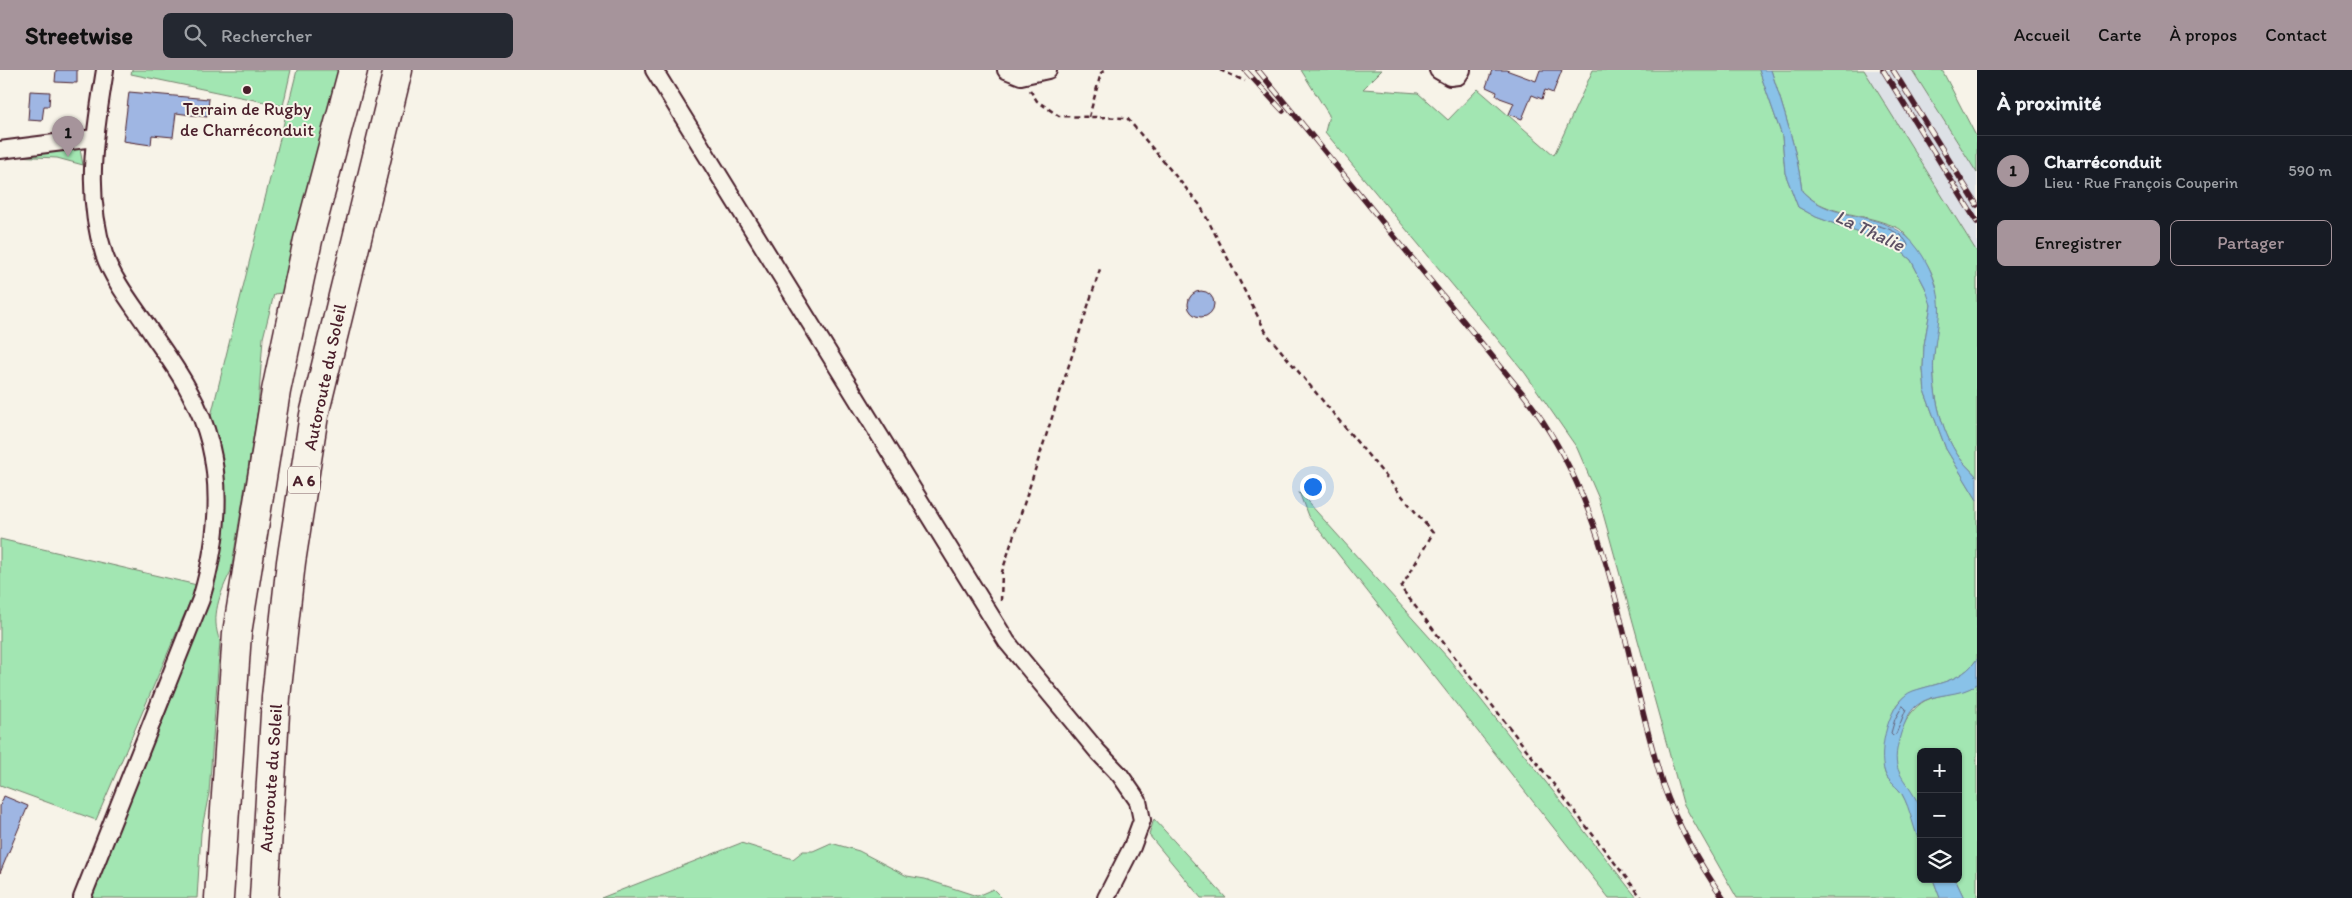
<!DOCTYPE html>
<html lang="fr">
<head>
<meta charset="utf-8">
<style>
	body { margin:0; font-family:Itim,sans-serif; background:#242831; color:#f1f3f6 }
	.controls { position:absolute; right:15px; bottom:15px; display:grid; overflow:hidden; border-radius:8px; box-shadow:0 1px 4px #0004 }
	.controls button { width:45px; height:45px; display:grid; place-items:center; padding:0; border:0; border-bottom:1px solid #363941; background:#171b24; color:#f1f3f6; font:25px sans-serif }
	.you { position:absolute; left:1312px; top:416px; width:18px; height:18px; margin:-12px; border:4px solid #fff; border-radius:50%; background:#1a73e8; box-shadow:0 0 0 8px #1a73e833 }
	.badge { display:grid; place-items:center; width:32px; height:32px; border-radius:50%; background:#a6949b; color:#111; font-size:16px; font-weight:700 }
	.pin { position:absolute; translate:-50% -41px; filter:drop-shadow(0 1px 2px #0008) }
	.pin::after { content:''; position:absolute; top:26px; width:18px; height:15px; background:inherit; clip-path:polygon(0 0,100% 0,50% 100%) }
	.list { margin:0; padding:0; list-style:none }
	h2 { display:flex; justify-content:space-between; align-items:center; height:65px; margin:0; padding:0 20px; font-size:21px }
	h2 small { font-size:16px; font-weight:400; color:#9ea1a6 }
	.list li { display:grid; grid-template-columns:32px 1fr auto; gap:15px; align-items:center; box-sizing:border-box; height:70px; padding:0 20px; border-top:1px solid #363941 }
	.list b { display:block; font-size:19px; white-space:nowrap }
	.list p { margin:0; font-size:16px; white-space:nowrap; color:#9ea1a6 }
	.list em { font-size:16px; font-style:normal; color:#9ea1a6 }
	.actions { display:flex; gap:10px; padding:15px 20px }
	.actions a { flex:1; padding:11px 0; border:1px solid #a6949b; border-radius:8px; text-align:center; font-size:18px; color:#a6949b }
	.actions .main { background:#a6949b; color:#111 }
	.icon { flex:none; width:28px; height:28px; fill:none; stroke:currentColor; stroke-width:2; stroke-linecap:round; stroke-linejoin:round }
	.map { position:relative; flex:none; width:1977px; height:828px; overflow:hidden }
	header { display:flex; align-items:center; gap:30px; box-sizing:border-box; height:70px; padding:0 25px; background:#a6949b; color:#111 }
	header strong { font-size:24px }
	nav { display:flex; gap:28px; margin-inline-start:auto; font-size:18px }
	.search { width:350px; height:45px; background:#242831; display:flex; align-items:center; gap:12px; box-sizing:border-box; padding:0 18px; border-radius:8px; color:#9ea1a6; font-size:19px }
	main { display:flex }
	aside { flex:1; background:#171b24 }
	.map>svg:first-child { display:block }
	.built { fill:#dde1e6 }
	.green { fill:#a2e6b2; stroke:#76826e }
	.water { fill:#89c2e8; stroke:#70819c }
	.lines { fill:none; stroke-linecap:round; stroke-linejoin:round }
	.shore { stroke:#636077; stroke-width:1 }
	.building { fill:#9fb6e3; stroke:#4a1f2b }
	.minor-casing { stroke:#4a1f2b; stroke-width:20 }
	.motorway-casing { stroke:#4a1f2b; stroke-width:31 }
	.path { stroke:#4a1f2b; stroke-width:2.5; stroke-dasharray:5 4; stroke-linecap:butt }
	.minor { stroke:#f7f3e8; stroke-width:16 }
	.motorway { stroke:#f7f3e8; stroke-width:28 }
	.rail-casing { stroke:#4a1f2b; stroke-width:5.5 }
	.rail { stroke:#f7f3e8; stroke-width:4; stroke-dasharray:11; stroke-linecap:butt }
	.poi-dot { fill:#4a1f2b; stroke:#f7f3e8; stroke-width:2 }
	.labels { text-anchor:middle; stroke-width:4; stroke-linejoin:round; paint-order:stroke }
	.shield { fill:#f7f3e8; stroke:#7e5f64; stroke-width:1 }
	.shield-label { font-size:16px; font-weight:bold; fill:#4a1f2b }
	.poi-label { font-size:18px; fill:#4a1f2b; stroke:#f7f3e8 }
	.street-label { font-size:18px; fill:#4a1f2b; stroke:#f7f3e8 }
	.water-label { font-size:19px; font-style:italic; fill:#5d5064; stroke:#f7f3e8 }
</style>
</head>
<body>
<header>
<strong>Streetwise</strong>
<div class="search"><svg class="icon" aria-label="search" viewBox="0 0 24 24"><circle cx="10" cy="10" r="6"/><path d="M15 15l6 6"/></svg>Rechercher</div>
<nav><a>Accueil</a><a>Carte</a><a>À propos</a><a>Contact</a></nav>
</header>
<main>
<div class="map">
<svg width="1977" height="828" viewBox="0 0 1977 828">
	<rect width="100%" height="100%" fill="#f7f3e8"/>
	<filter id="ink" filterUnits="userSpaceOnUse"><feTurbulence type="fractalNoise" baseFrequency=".02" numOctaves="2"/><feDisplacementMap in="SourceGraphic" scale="10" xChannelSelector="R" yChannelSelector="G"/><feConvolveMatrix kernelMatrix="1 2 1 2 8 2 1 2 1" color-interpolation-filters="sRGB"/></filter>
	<g filter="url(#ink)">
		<path class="built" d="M1864,0H1912L1977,103V182Z"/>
		<path class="green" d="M132,0H291L283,36L131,4Z
			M297,0H339L282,223L274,224L263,268L258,338L231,501C220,523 210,547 220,571L209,723L201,763L197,828H90L171,630L217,499L222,463L210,350Z
			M1301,0H1382L1363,19L1418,23L1448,50L1478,19L1554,85L1593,0H1759L1782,66L1785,103L1798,137L1816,147L1895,176L1911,190L1930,227L1931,235L1924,275L1923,299L1925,323L1946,379L1977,430V589C1955,622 1911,610 1896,636C1889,648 1880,689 1885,703C1888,712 1898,717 1902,724C1910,738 1917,759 1921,775C1923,785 1921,799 1921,809H1933L1940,828H1737L1683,733L1599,429L1577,378L1525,303L1495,266L1325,62L1329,45Z
			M1771,0H1864L1977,182V407C1971,400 1964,394 1959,387C1940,361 1931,316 1934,285C1936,254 1945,225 1928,196C1923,187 1908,166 1900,159C1895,156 1888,154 1882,152C1855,143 1823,143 1802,121C1797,79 1784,41 1771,0Z
			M1912,0H1942L1977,68V103Z
			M80,79L83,95L57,88L14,86Z
			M1299,422L1449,589L1637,828H1609L1308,446Z
			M0,469L197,515L96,750L0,715Z
			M1977,614V828H1964L1955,809H1958V682H1921V738C1913,725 1898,710 1896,694C1892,673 1908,636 1929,629C1944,623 1963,624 1977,614Z
			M1154,749L1226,828H1201L1149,765Z
			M741,773L793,789L803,781H813L831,773L859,781L907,806L925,809L977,826L993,819L1002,828H601Z"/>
		<path class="water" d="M1759,0H1771C1784,41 1797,79 1802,121C1835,156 1889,137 1918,179C1931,197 1942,224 1939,247C1938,259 1935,272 1934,285C1931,317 1940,360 1959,387C1964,394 1971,400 1977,407V430L1946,379L1925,323L1923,299L1924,275L1931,235L1925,217L1911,190L1895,176L1816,147L1798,137L1785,103L1782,66Z
			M1977,589V614C1960,628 1933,621 1916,636C1908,643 1905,653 1901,663C1888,705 1904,703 1920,737C1924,746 1921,764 1921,775C1913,759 1911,740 1902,724C1898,717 1888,712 1885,703C1877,682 1889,629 1913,621C1937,613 1961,612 1977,589Z
			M1933,809H1955L1964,828H1940Z"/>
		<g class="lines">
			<path class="shore" d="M1862,152C1876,155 1904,160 1908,176L1905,177L1861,157L1859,154Z
				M1903,636L1906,639L1896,664L1893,665L1891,663L1895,649Z"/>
		</g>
		<path class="building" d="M56,0H77V13L55,12Z
			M1492,0H1506L1536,11L1540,0H1562L1553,23L1545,20L1542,29L1532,25L1522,49L1509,44L1514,33L1500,28L1496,25L1497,22L1486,17Z
			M30,21L50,22L49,36H44L42,51L28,50Z
			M129,22L209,29L207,47L176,43L173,67L152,65L151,75L123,71Z
			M1188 234a13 13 0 1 1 26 0a13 13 0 1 1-26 0Z
			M4,726L28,736L0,803V736Z"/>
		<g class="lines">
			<g class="minor-casing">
				<path id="minor" d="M654,0L1007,572L1098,682L1120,705L1138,731L1142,750L1132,777L1106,828
					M1006,0L1021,6L1048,0
					M1438,0L1450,7L1458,6L1462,0
					M0,80L94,68
					M82,828L201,529C221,461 226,387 190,323C180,303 166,284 153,265C137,240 114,213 104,184C84,123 95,62 105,0"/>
			</g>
			<g class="motorway-casing">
				<path id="motorway" d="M219,828L237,563L276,321L308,170L353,0
					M264,828L276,627L291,492L314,345L398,0"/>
			</g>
			<path class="path" d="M1220,0L1245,11
				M1030,20L1037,31L1059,46L1127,48L1200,135L1267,264L1433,463L1401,518L1642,828
				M1089,47L1101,3L1105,0
				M1001,531L1002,502L1101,196"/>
			<use href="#minor" class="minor"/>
			<use href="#motorway" class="motorway"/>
			<g class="rail-casing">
				<path id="rail" d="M1245,0L1283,41
					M1258,0L1524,325C1615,441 1620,580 1663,715C1678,756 1698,792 1723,828
					M1883,0L1977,152
					M1893,0L1977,135"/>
			</g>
			<use href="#rail" class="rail"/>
		</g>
	</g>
	<circle class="poi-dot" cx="247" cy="20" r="5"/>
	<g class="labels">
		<rect class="shield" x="288" y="396.5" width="32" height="27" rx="4"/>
		<g class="shield-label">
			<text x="304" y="416">A 6</text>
		</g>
		<g class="poi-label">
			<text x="247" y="45">Terrain de Rugby<tspan x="247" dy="21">de Charréconduit</tspan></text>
		</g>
		<g class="street-label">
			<text transform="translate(325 307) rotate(-78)" y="6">Autoroute du Soleil</text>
			<text transform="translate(271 708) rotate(-86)" y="6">Autoroute du Soleil</text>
		</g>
		<g class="water-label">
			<text transform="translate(1870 160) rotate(25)" y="7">La Thalie</text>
		</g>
	</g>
</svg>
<div class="controls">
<button>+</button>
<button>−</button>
<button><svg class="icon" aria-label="layers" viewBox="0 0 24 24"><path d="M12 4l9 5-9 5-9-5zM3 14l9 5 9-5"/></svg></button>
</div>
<div class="you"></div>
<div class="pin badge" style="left:68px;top:87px">1</div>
</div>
<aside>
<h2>À proximité<small></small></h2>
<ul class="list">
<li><span class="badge">1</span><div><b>Charréconduit</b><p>Lieu · Rue François Couperin</p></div><em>590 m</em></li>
</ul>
<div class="actions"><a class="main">Enregistrer</a><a>Partager</a></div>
</aside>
</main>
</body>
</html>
